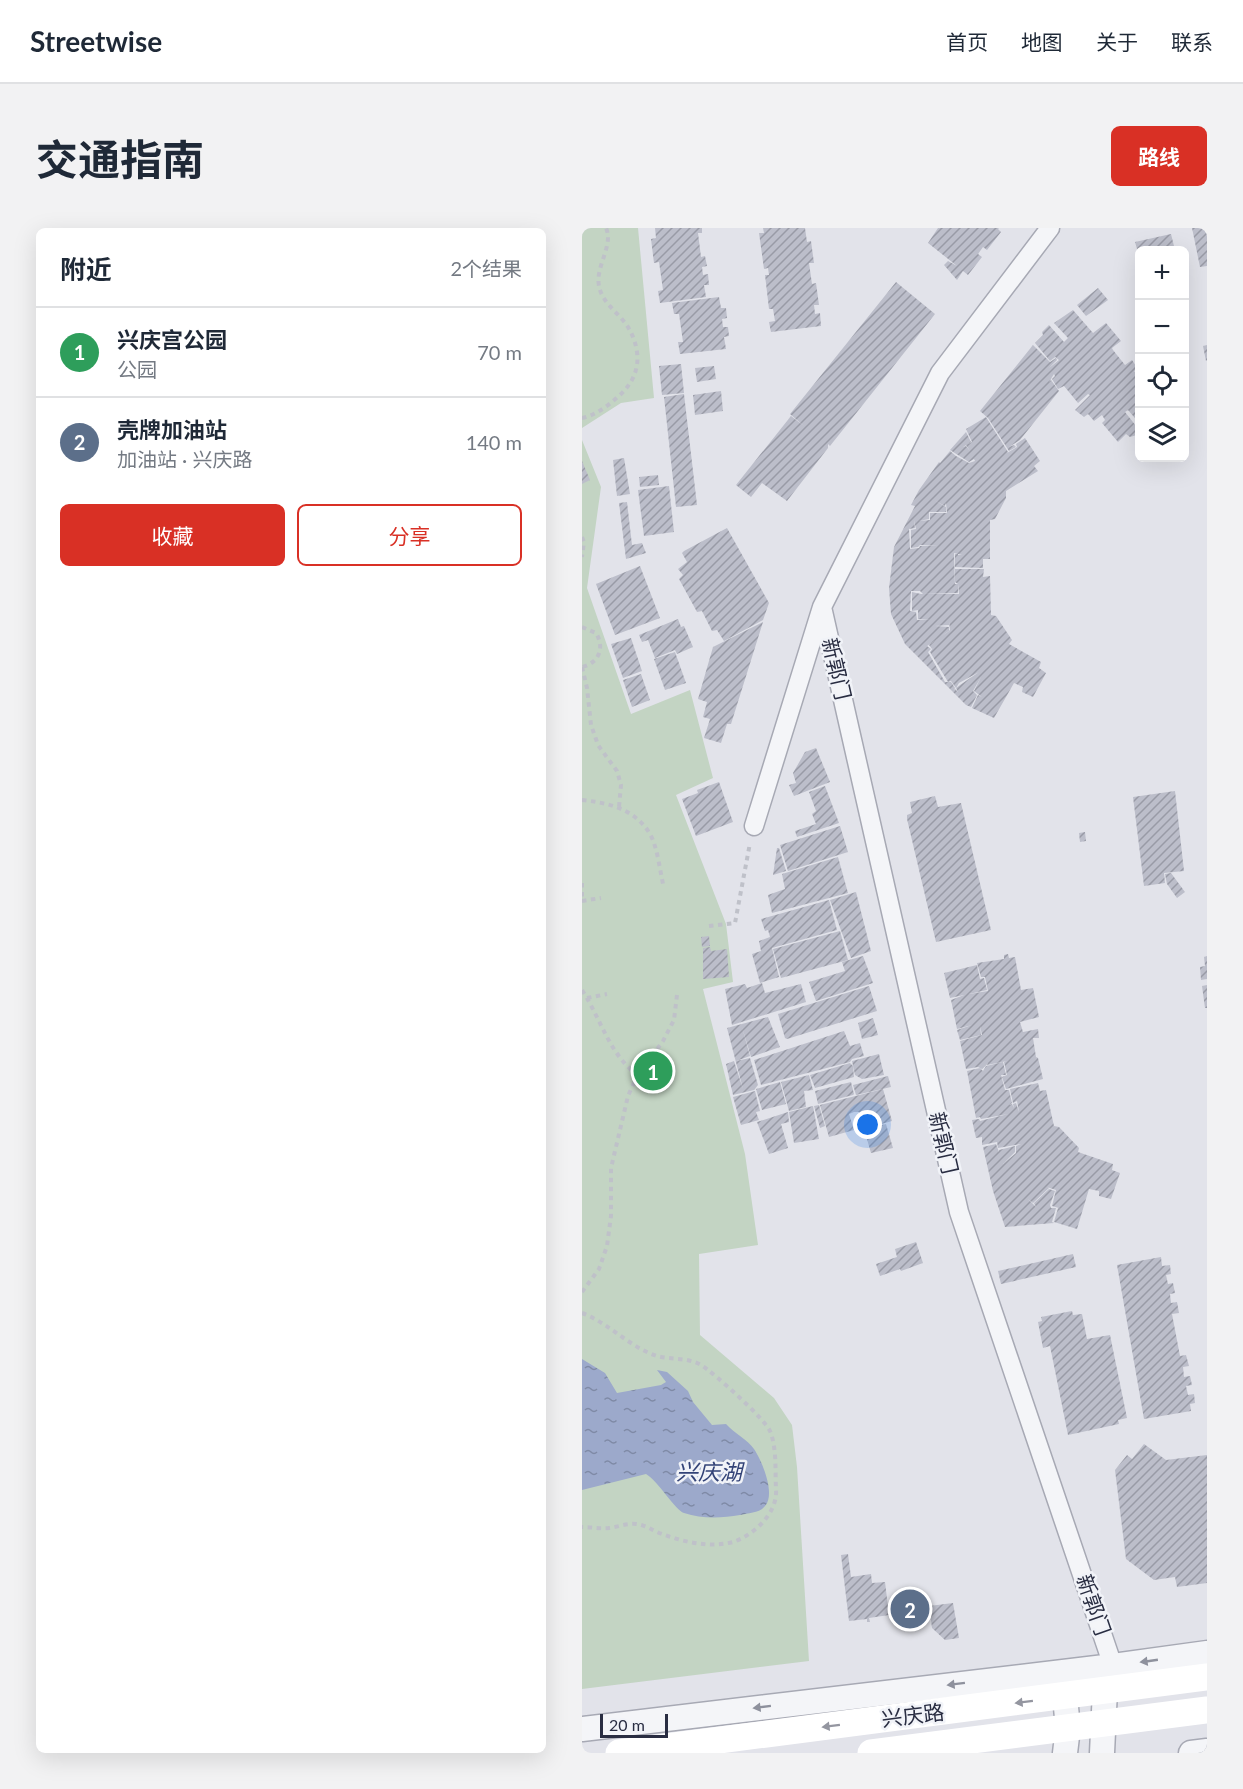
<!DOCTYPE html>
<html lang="zh">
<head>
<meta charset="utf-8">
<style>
	body { margin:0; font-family:Lato,"Noto Sans SC",sans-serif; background:#f2f2f3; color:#1f2937 }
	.controls { position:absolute; right:18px; top:18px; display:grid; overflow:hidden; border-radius:9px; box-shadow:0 6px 24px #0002 }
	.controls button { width:54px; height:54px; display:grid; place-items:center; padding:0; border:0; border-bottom:2px solid #e0e1e3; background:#fff; color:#1f2937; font:30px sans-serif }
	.scale { position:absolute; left:18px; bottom:15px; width:68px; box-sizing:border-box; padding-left:6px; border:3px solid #292d42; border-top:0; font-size:16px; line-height:21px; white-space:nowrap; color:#292d42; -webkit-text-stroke:4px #f1f3f8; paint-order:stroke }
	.you { position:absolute; left:286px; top:897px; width:21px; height:21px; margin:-15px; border:4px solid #fff; border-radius:50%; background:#1a73e8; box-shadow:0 0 0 9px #1a73e833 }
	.badge { display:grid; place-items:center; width:39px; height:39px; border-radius:50%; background:#d93025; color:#fff; font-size:20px; font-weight:700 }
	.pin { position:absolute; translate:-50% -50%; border:3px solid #fff; box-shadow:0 2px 6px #0006 }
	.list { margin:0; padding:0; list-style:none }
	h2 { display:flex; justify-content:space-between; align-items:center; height:78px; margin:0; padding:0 24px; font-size:26px }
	h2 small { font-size:20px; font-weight:400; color:#747a83 }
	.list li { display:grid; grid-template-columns:39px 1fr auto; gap:18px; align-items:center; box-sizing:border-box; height:90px; padding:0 24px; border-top:2px solid #e0e1e3 }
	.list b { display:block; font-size:22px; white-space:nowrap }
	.list p { margin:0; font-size:20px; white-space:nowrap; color:#747a83 }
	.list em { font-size:20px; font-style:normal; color:#747a83 }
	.actions { display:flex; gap:12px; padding:18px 24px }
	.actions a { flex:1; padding:14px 0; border:2px solid #d93025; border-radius:9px; text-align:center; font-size:21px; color:#d93025 }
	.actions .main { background:#d93025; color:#fff }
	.icon { flex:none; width:33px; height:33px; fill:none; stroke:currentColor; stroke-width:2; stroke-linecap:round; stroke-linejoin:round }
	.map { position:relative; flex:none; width:625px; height:1525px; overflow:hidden; border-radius:9px }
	header { display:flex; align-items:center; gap:36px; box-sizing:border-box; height:84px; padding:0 30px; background:#fff; border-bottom:2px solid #e0e1e3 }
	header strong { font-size:28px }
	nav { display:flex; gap:33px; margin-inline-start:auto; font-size:21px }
	.intro { display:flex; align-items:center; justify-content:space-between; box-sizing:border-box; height:144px; padding:0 36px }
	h1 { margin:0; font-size:42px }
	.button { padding:15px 27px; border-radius:9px; background:#d93025; color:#fff; font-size:21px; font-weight:700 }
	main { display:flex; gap:36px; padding:0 36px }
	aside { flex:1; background:#fff; border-radius:9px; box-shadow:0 6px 24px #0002 }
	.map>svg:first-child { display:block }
	.green { fill:#c3d4c3 }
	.water { fill:url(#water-ripples) }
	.building { fill:url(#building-hatch); fill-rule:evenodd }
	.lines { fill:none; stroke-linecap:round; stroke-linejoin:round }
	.minor-casing { stroke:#a7a9b4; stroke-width:21 }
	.tertiary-casing { stroke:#a7a9b4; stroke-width:27 }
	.path { stroke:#bfc1c9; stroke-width:4; stroke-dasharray:4.5 4.5; stroke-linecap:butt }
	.minor { stroke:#f4f5f8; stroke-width:18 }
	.tertiary { stroke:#f4f5f8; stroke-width:24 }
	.secondary { stroke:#fff; stroke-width:27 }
	.oneway { fill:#8e919d }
	.oneway2 { fill:#9496a0 }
	.labels { text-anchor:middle; stroke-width:5; stroke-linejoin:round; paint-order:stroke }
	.street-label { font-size:21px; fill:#292d42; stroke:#f1f3f8 }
	.water-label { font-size:22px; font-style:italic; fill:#334377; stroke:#f1f3f8 }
</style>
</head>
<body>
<header>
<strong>Streetwise</strong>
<nav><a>首页</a><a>地图</a><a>关于</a><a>联系</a></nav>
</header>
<div class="intro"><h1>交通指南</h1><a class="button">路线</a></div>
<main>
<aside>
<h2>附近<small>2个结果</small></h2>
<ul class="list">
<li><span class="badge" style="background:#2e9e5b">1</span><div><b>兴庆宫公园</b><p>公园</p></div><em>70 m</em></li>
<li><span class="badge" style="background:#5c6f8a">2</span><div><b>壳牌加油站</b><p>加油站 · 兴庆路</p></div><em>140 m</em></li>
</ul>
<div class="actions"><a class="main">收藏</a><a>分享</a></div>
</aside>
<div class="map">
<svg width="625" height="1525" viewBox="0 0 625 1525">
	<defs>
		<pattern id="water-ripples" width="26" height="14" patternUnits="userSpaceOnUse" patternTransform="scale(1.5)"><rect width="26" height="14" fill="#9ca9cb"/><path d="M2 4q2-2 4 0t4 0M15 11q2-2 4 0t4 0" fill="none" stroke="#7f8aa6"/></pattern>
		<pattern id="building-hatch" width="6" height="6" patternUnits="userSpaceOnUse" patternTransform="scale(1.5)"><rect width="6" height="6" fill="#bcbeca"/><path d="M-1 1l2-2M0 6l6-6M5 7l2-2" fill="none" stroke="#999ba6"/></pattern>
	</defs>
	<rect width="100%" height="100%" fill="#e2e3ea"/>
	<path class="green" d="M0,0H56L72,170L39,175L0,200Z
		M0,212L19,259L5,360L49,486L108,462L131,550L94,567L144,696L151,754L121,761L163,926L176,1017L117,1026L118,1107L192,1170L210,1197L215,1239L227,1433L0,1461Z"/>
	<path class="water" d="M0,1131L23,1145L35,1165L79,1157L84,1154L75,1142L85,1144L106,1163L111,1174L130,1197L144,1196C152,1205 166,1212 172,1221C180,1233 194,1266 183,1278C178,1285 166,1285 158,1287C140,1290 120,1291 102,1285C93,1282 77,1254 64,1246L0,1262Z"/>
	<path class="building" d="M73,0H120V5H116L119,29L123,28L125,38L120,39L121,47L126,46L127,57H122L124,69L78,75L76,63L81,62L77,34L72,35L69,11L74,10Z
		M181,0H223L225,14L229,13L232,35H227L230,56L234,55L237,77H232L233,86L238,85L239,98L189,104L187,94L193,93L191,81H187L183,47H187L186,40L182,41L177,5H182Z
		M356,0H417L416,1L419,4L405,22L401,19L396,26L400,29L386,47L381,43L375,52L362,37L366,33L375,38L346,15Z
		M610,0H625V38L618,39Z
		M589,6L593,22H558L557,28L553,14Z
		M314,54L353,86L248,218L246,216V220L205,273L180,255L169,269L154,257L209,188L222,198L208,186Z
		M516,60L526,72L504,88L495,77Z
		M137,69L139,80H144L145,90L140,91L141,99H146L147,108L142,109L144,121L98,126L96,114H101L97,86H92L90,75Z
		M491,82L511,105L524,95L539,113L530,120L531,122L543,137L550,132L556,141L552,143L558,150L555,157L558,159V196L546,182L543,184L558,203V206L548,209L544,206L536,214L520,195L523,192L520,187L512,193L506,186L502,189L493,182L508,167L506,166L496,175L482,158L476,161L470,151L473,148L472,146L467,154L469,152L477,163L438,212L427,219L432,217L434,219L427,223L406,190L398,183L451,117L468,134L474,130L475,132L467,140L477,132L472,128L473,129L468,133L453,115L461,107L460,104L467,97L482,114L486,110L472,95Z
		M625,117V132L624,133L621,118Z
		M99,136L102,165L80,167L77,138Z
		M132,138L134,151L115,154L113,140Z
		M139,163L141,183L113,187L111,167Z
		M102,166L115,277L94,279L82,169Z
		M404,189L426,224L425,225L435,219L434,216L443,210L458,233L452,238L456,243L424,263V270L413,291L408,292V331H401V340L373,339V326H376V331V327H380L376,326V317V326L372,325L373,359V356H376L373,354V341H402L401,349L408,348L409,387L414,388L430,412L427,416L459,434L457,440L464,445L451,469L440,464L441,459L432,455L412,490L390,480L396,467L400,469L392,463L399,449L391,463L395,467L389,479L384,477L323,416L309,386L307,360L312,319L333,278L329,277L337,262L357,234L358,235L368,223L374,228L387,235L393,233L392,231L387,234L368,222L384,204L389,214L381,219L384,218L388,223L384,217L390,214L384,201ZM352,272L363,278L364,275L365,285H348V292L337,293L347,291V284H364V279ZM332,292L334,301L329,302V320L336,319L338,317L356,318H338L337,320L328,321L327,301L333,300ZM377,356V366H339L330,364V383L336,382V391H348L335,392L334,384L328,383L329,363H338L341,366L376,365ZM367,394L368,402L347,417L350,421L351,420L348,424L366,454L369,453L374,460L377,455L397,444L378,457L374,460L376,464L373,461L372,462L373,460L369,454H363L346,424L349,421L345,418L367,403V399L353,398L367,397Z
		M42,230L48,266L35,268L31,232Z
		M0,233L8,252L0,256Z
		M76,247L77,257L58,259L57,249Z
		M87,258L92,304L62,308L56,262Z
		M45,274L50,317L60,315L64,325L44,331L37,275Z
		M145,300L187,375L181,392L142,413L135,402L130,403L120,383L115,384L97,351L101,347L96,341L105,334L100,325L102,323Z
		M58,338L78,390L33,407L14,356Z
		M96,391L99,399L102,398L111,419L95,426L93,422L73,430L66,412L60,414L57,407Z
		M181,394L149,496H145L139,515L122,510L128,491L121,489L125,474L116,471L131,419Z
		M49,410L60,443L41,450L29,416Z
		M93,424L104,455L83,462L72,431Z
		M59,446L68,472L50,479L41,452Z
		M234,520L248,554L212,568L207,557L214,555L211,545L223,524Z
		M137,554L151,594L114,608L100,571L116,565L115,562Z
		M243,558L257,595L215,609L213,603L234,596L230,586L234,583L227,564Z
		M593,563L602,643L582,645L583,655L562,658L551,569Z
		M353,568L356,579L379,575L409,702L354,714L325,591V587L330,585L328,574Z
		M258,598L266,624L206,643L198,617Z
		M503,604L504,613L498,614L497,605Z
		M195,620H197L204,643L191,647Z
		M256,629L266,665L190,685L186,667L203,661L200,646Z
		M589,645L603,664L595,670L585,656L583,646Z
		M274,664L289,723L269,730L248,672Z
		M247,672L255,702L190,720L197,749L178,755L170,726L179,723L177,713L188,709L186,702L183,703L179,691Z
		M258,703L266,732L199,750L191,721Z
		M127,708L128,718L120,719L119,709Z
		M128,719L129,723L145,721L147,749L121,751V720Z
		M426,726L427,730L433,729L439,762L451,760L457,789L438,794L441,804L456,801L457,810H451L454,829L456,830L461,851L424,861L420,849L425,847L422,834L425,833L405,837L406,835L400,841L396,839L384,841L378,813L400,807L398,798L399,807L378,812L375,802L390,797L375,801L369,772L382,767L368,770L362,745L395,737L398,751L402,750L405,762L387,766L406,763L403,749H399L395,735L422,731V727Z
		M281,728L291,755L234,773L227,754L263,743L260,734Z
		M625,728V751L619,752L618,739L623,738L622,729Z
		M180,755L183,765L219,756L224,774L150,797L143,761L163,756L165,760Z
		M625,757V780H623L620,758Z
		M287,758L295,783L205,811L203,810L196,786Z
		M186,789L198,819L169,829L160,799L168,828L154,833L168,830L176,857L172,862L151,867L144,836L152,833L161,861L145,800Z
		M291,790L296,807L280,811L276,795Z
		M262,803L268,818L278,815L282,828L270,831L268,834L179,857L172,832Z
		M297,826L302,847L280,851L273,847L270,833Z
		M421,834L424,847H419L423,862H427L430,875L427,877L430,876L432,880L431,876L434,875L437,884L435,873L431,875L428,861L456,855L458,863L464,862L472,898L477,899L497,920L496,924L531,936L530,942L538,945L529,971L517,968V963L507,961L495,1001L472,994L476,980L480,981L470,978L474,962L465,959L467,960L451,975L446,971L454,979L452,975L467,961L473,963L468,977L469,980H474L470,994L472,995L423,999L411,963L401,919L414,916L417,924V922L433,918V924L421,936L434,925V918L439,916L416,920L415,914L400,917V909L394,910L390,892L397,891L398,893L426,886L399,891L398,889L394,890L385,843L398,840L401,843L404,838Z
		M268,835L271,838L272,849L233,860L228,847Z
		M227,847L231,862L222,863L224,879L207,883L199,854Z
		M306,848L309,859L274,867L271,857Z
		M198,854L204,876L180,882L174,861Z
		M269,854L272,866L271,867L236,876L233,863Z
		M301,861L310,893L282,901L277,884H272L267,886L272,902L247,909L238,877Z
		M173,863L178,883L174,884L177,892L159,897L151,869Z
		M237,877L243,898L238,900L232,878Z
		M231,878L237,911L212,915L207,884Z
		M206,884L207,894L199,896L206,920L187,926L175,894Z
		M304,896L311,920L289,925L282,901Z
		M334,1014L341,1035L319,1043L318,1041L298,1048L294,1036L315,1029L313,1021Z
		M491,1026L494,1039L419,1056L416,1043Z
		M579,1029L580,1038L588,1037L589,1046L584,1047L586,1056L591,1055L593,1065L588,1066L589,1075L595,1074L597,1085L590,1086L598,1128L604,1127L607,1138L601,1139L602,1149L608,1148L610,1157L604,1158L606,1167L612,1166L613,1175L608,1176L609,1183L562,1191L535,1037Z
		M490,1083L491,1087L500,1086L505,1111L528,1107L545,1190L536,1192L537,1196L486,1207L468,1118L461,1120L456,1094L460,1093L459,1089Z
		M562,1216L584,1232L625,1227V1355L595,1359L593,1349L572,1352L544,1331L533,1242L545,1227L550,1231Z
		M266,1326L269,1349L289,1346L290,1355L303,1354L307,1387L287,1390L288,1394H285V1391L267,1393L259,1327Z
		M371,1375L377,1410L363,1412L350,1400L347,1378Z"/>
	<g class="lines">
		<g class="minor-casing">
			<path id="minor" d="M240,379L377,984L531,1438
				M172,598L240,379L358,145L468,0"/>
		</g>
		<g class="tertiary-casing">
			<path id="tertiary" d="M0,1501L531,1438L625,1425
				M483,1525L486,1500L483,1469L499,1458
				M520,1525L523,1462L529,1444
				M609,1525L625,1523"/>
		</g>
		<path class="path" d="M0,190C15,187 28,176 39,166C59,147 60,123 46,99C37,85 20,75 17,58C13,39 32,17 24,0
			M0,309L2,314L0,329
			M0,399L14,405C23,420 17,435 0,439
			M0,439L5,460L9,497L16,517L35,543L39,557L37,579
			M0,572C27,575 53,581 68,606C75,618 78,642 81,656
			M0,655V669
			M0,673L19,670
			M127,698L153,695L168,615
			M0,762C20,793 26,824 56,848
			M5,770L25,766
			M0,1064L17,1041L25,1018L29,988V940L46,868L54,850L81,813L92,792L95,767
			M0,1085C27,1095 47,1119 75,1128C89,1132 105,1129 119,1137C131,1144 183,1191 188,1203C195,1220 193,1243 194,1261C196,1285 172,1307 151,1314C127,1320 102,1314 80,1306C71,1303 64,1297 54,1296C45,1295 36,1299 27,1300C18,1301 9,1299 0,1299"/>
		<use href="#minor" class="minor"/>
		<use href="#tertiary" class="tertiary"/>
		<path class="secondary" d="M37,1525L625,1449
			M289,1525L625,1482"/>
	</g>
	<defs><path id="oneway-solid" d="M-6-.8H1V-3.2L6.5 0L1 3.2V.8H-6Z" transform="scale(1.5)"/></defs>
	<g class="oneway">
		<use href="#oneway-solid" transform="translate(567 1433) rotate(172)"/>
		<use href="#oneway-solid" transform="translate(374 1456) rotate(173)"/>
		<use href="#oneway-solid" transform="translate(180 1479) rotate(173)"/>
	</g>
	<g class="oneway2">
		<use href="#oneway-solid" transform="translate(442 1474) rotate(173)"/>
		<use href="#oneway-solid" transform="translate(249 1498) rotate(173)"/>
	</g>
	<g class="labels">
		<g class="street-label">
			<text transform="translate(254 441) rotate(77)" y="7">新郭门</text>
			<text transform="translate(361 915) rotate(77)" y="7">新郭门</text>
			<text transform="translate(511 1377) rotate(71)" y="7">新郭门</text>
			<text transform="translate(331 1488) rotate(-7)" y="7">兴庆路</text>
		</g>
		<g class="water-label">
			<text x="127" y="1252">兴庆湖</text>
		</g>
	</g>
</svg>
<div class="controls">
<button>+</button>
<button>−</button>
<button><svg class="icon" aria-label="locate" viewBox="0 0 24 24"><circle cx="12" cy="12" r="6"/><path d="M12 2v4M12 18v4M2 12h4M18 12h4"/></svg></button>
<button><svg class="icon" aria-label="layers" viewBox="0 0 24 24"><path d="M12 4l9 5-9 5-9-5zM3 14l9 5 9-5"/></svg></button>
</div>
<div class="scale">20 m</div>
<div class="you"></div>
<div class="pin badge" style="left:71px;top:843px;background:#2e9e5b">1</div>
<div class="pin badge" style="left:328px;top:1381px;background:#5c6f8a">2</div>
</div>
</main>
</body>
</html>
